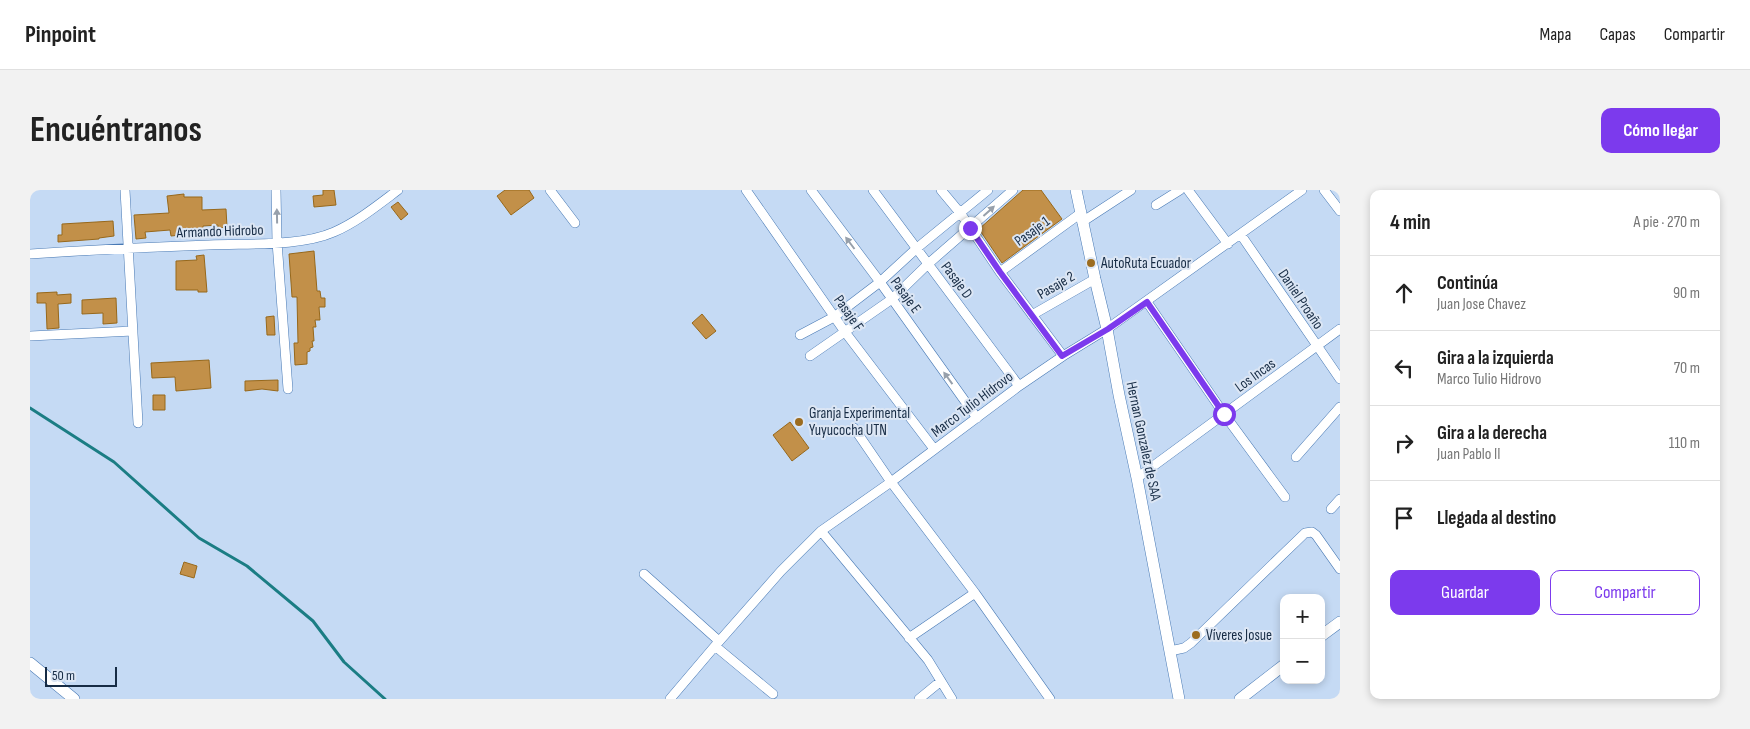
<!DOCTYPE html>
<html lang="es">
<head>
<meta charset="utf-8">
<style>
	body { margin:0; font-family:"Sofia Sans Condensed",sans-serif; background:#f2f2f2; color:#222 }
	.controls { position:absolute; right:15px; bottom:15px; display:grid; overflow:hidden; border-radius:10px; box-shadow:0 2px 8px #0003 }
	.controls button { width:45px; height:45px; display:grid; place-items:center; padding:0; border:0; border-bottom:1px solid #e0e0e0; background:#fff; color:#222; font:25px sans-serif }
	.scale { position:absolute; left:15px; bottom:12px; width:72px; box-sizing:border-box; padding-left:5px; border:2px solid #172c45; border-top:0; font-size:14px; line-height:18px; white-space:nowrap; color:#172c45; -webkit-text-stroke:4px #dce6f4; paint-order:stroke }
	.stop { position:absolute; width:15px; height:15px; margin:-11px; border:4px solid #7c3aed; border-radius:50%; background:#fff }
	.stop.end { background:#7c3aed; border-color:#fff; box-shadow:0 1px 5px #0008 }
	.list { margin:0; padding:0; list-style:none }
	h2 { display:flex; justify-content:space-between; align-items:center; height:65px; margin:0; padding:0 20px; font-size:21px }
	h2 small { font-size:16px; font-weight:400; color:#767676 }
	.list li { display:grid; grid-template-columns:32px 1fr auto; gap:15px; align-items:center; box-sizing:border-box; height:75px; padding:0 20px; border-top:1px solid #e0e0e0 }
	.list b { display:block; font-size:19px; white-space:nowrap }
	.list p { margin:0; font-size:16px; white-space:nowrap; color:#767676 }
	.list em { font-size:16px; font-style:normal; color:#767676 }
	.actions { display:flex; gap:10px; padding:15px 20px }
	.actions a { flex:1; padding:11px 0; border:1px solid #7c3aed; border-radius:10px; text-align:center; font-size:18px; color:#7c3aed }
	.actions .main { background:#7c3aed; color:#fff }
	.icon { flex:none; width:28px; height:28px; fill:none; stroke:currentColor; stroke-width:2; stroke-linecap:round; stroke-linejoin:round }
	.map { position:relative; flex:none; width:1310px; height:509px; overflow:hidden; border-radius:10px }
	header { display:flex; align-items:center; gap:30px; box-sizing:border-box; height:70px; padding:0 25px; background:#fff; border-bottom:1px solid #e0e0e0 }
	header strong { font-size:24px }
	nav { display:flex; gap:28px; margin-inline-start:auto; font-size:18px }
	.intro { display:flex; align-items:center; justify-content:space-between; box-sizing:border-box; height:120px; padding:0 30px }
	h1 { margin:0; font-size:35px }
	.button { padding:12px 22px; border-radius:10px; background:#7c3aed; color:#fff; font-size:18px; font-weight:700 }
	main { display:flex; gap:30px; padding:0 30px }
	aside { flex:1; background:#fff; border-radius:10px; box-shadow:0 2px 8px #0003 }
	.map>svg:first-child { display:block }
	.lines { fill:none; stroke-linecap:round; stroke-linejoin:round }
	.stream { stroke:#1b7d84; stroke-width:3 }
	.building { fill:#c29049; stroke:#97681b }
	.street-casing { stroke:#4879b4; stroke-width:10 }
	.secondary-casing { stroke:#4879b4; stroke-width:12 }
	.street { stroke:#fff; stroke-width:9 }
	.secondary { stroke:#fff; stroke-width:11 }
	.oneway { fill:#97a0ab }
	.route { stroke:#7c3aed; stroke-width:6 }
	.poi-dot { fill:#9c6c1f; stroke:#dce6f4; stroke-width:2 }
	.labels { text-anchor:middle; stroke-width:4; stroke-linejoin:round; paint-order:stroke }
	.street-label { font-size:15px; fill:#172c45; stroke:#dce6f4 }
	.poi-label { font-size:15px; fill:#172c45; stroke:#dce6f4; text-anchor:start }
</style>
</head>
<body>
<header>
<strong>Pinpoint</strong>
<nav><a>Mapa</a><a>Capas</a><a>Compartir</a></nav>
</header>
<div class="intro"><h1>Encuéntranos</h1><a class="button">Cómo llegar</a></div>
<main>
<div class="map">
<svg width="1310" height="509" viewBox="0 0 1310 509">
	<rect width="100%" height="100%" fill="#c5daf4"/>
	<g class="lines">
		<path class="stream" d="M0,218L84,272L169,348L217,376L283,431L314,472L355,509"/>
	</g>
	<path class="building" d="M293,0H304L306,15L284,17L283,6L293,5Z
		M475,0H499L504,8L481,25L467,6Z
		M993,0H1011L1032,29L972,73L949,39Z
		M154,4V7H172V20L196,19L197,37L188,38V35L173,36V45L161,46V44L141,46L140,40L115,42L116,48L106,49L104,25L139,23L137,6Z
		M368,12L378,24L371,30L361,17Z
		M83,31L84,46L69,48V49L28,52V45H32V34Z
		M284,61L287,101H290L291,108H295V117H289L290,130H285L286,137H283L284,151H282L283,157L280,158V161L277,162V174L265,175L264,153H268L267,107H262L259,64Z
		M174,65L177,102H168V100H146V71L167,70L166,66Z
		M27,102V105L41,104V113L28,114L29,138L17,139L16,113H7V103Z
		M86,108L87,133L73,134V123L52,124V110Z
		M672,124L686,141L676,149L662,133Z
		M244,126L245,145H237L236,127Z
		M179,170L181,198L146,201L145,187L122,188L121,173Z
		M248,190V201L232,199L215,201V191Z
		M123,205H135V220H123Z
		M760,232L779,258L762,271L743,245Z
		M154,372L167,376L164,388L150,384Z"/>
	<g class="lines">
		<g class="street-casing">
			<path id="street" d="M95,0L108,233
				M246,0L247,52L258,199
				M520,0L545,33
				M716,0L815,142L904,259
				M781,0L850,92L947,228
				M843,0L989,196
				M911,0L931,24L970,82L1033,166
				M1158,0L1198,54
				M1294,0L1310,21
				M1126,15L1150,0
				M1052,32L1101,0
				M1211,45L1310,189
				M0,64C60,60 119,57 179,55C216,53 270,57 304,42C327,32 348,15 368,0
				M970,82L1051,23
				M1117,112L1194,224L1255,307
				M1002,125L1065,89
				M770,145L804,127L850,92L887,58L958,0
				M0,146L103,141
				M780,166L862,109L898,74L983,0
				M824,238L861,292L945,403L879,448
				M1266,267L1310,217
				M1107,288L1310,139
				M1301,319L1310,309
				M791,341L898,470L922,509
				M614,384L689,451
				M945,403L1020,509
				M685,456L743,504
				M1140,461L1154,458L1161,453L1275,343L1282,342L1286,345L1310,379
				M640,509L685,456L751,381L791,341L861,292L989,196L1033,166L1077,139L1272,0
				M889,509L911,491"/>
		</g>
		<g class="secondary-casing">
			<path id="secondary" d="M1046,0L1065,89L1077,139L1089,205L1107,288L1149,509
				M1291,446L1310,432
				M0,473L44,509
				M1210,509L1254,475"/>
		</g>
		<use href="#street" class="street"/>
		<use href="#secondary" class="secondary"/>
	</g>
	<defs><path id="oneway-solid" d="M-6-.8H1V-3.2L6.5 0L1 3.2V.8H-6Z" transform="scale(1.25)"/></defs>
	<g class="oneway">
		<use href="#oneway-solid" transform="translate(959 21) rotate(-42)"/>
		<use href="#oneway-solid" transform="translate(247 26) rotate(-91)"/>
		<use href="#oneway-solid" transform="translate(820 53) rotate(-127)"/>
		<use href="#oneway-solid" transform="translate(918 188) rotate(-126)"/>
	</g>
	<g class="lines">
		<path class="route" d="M940,38L970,82L1032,166L1078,139L1117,112L1194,224"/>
	</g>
	<g class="poi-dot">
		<circle cx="1061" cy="73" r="5"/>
		<circle cx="769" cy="232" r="5"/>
		<circle cx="1166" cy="445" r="5"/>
	</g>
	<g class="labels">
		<g class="street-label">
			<text transform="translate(190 41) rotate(-2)" y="5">Armando Hidrobo</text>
			<text transform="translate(1002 41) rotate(-36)" y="5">Pasaje 1</text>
			<text transform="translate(927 90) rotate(53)" y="5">Pasaje D</text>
			<text transform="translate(1026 95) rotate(-30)" y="5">Pasaje 2</text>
			<text transform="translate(876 105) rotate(54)" y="5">Pasaje E</text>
			<text transform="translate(1271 109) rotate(56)" y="5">Daniel Proaño</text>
			<text transform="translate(819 123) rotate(55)" y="5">Pasaje F</text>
			<text transform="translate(1225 185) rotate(-36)" y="5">Los Incas</text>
			<text transform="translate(942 214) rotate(-37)" y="5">Marco Tulio Hidrovo</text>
			<text transform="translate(1114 251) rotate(78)" y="5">Hernan Gonzalez de SAA</text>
		</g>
		<g class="poi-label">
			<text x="1071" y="78">AutoRuta Ecuador</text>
			<text x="779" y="228">Granja Experimental<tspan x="779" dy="17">Yuyucocha UTN</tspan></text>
			<text x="1176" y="450">Víveres Josue</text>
		</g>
	</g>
</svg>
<div class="controls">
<button>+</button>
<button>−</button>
</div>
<div class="scale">50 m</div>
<div class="stop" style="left:1194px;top:224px"></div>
<div class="stop end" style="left:940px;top:38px"></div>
</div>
<aside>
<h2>4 min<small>A pie · 270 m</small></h2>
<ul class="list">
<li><svg class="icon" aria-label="ahead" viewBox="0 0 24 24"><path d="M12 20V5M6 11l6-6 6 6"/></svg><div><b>Continúa</b><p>Juan Jose Chavez</p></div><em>90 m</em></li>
<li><svg class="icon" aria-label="left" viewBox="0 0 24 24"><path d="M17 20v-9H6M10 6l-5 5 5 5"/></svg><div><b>Gira a la izquierda</b><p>Marco Tulio Hidrovo</p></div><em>70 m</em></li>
<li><svg class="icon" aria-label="right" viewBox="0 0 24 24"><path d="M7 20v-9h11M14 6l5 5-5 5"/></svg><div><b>Gira a la derecha</b><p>Juan Pablo II</p></div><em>110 m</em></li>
<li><svg class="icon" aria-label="arrive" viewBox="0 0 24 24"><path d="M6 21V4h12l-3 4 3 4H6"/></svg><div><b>Llegada al destino</b></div></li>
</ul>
<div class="actions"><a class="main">Guardar</a><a>Compartir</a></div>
</aside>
</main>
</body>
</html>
